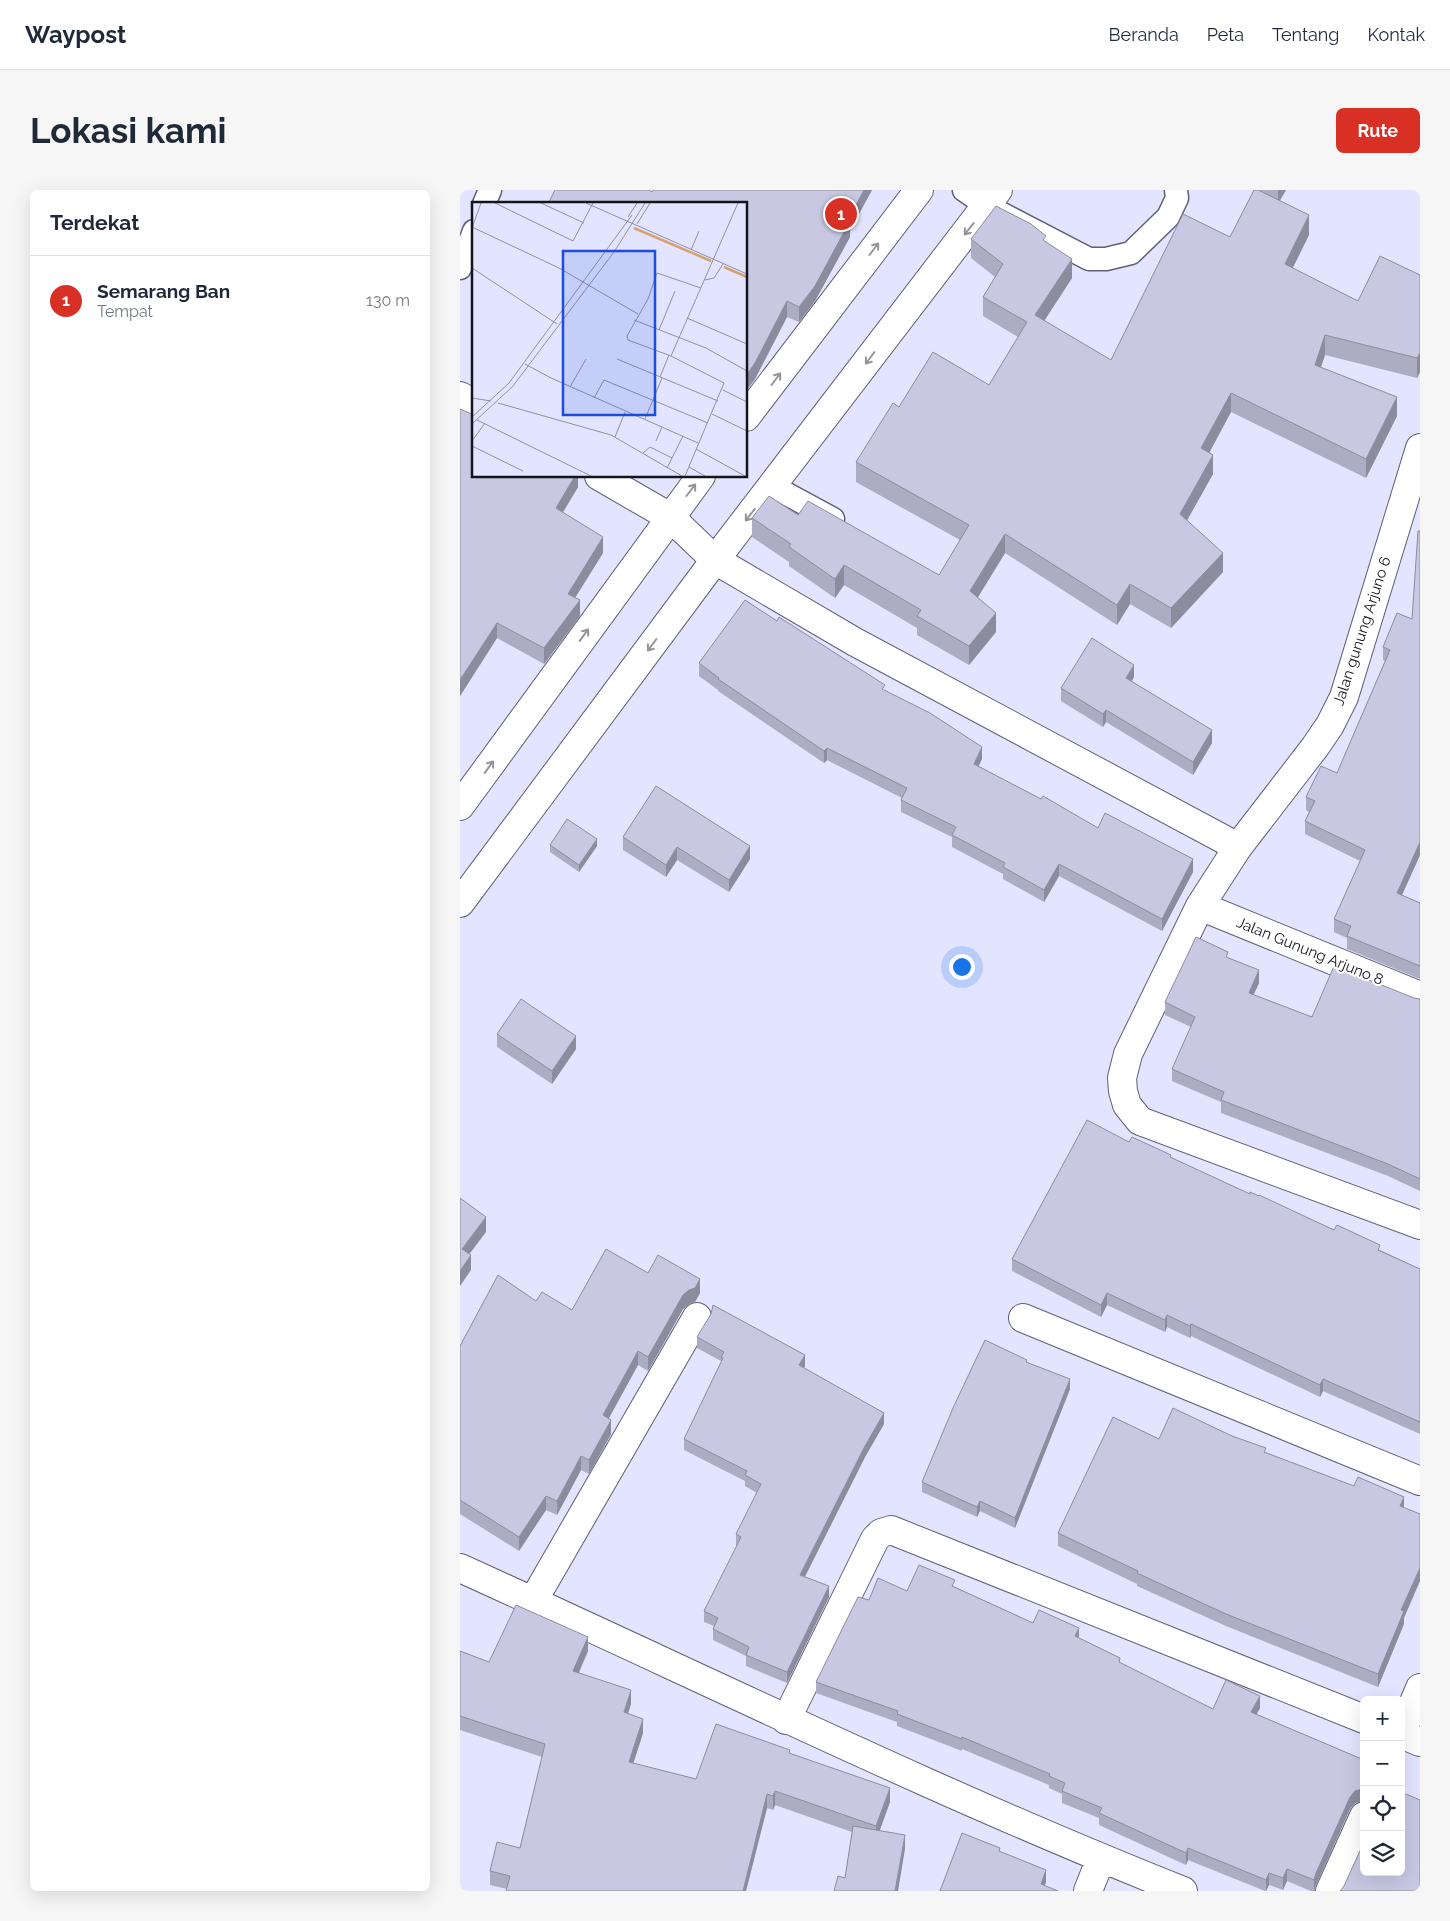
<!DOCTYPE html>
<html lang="id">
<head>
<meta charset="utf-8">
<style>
	body { margin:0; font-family:Raleway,sans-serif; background:#f6f6f7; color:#1f2937 }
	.controls { position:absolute; right:15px; bottom:15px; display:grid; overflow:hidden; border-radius:8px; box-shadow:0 5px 20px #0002 }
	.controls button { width:45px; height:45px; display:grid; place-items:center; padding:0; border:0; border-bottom:1px solid #e0e1e3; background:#fff; color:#1f2937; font:25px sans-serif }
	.you { position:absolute; left:501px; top:776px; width:18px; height:18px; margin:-12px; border:4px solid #fff; border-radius:50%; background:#1a73e8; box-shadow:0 0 0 8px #1a73e833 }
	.badge { display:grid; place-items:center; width:32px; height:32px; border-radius:50%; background:#d93025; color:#fff; font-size:16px; font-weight:700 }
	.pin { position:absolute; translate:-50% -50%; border:2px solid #fff; box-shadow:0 1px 5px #0006 }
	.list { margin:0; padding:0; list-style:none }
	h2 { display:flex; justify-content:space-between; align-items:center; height:65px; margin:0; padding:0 20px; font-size:21px }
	h2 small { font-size:16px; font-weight:400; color:#747a83 }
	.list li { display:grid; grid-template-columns:32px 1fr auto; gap:15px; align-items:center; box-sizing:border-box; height:90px; padding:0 20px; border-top:1px solid #e0e1e3 }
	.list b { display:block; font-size:19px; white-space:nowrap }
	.list p { margin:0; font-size:16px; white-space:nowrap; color:#747a83 }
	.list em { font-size:16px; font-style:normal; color:#747a83 }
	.icon { flex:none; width:28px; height:28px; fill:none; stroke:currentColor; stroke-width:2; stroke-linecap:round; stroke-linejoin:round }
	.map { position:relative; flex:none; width:960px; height:1701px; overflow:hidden; border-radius:8px }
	header { display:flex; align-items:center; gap:30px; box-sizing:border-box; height:70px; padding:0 25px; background:#fff; border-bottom:1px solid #e0e1e3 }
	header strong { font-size:24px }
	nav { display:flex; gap:28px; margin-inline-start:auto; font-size:18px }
	.intro { display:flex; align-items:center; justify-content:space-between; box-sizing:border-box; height:120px; padding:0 30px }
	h1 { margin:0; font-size:35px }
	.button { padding:12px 22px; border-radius:8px; background:#d93025; color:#fff; font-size:18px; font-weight:700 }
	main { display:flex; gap:30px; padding:0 30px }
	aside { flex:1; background:#fff; border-radius:8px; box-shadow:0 5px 20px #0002 }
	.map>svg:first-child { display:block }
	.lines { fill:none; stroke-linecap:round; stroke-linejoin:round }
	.service-casing { stroke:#5f6077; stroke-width:25 }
	.minor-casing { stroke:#5f6077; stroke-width:30 }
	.primary-casing { stroke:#5f6077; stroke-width:30 }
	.service { stroke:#fff; stroke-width:22 }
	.minor { stroke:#fff; stroke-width:28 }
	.primary { stroke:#fff; stroke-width:28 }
	.wall { fill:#acacc3 }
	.shaded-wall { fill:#8c8c9f }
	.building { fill:#c8c8e3; stroke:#8c8c9f }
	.oneway { stroke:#959599 }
	.labels { text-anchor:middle; stroke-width:4.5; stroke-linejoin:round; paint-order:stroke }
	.street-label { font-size:15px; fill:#14141d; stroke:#fff }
	.inset-river { fill:none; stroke:#d6a170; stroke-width:2.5 }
	.inset-road { fill:none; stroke:#9091a5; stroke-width:1 }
	.view { fill:#1d4ed8; fill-opacity:0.15; stroke:#1d4ed8; stroke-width:2.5 }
	.inset-edge { fill:none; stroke:#14141d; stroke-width:2.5 }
</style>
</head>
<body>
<header>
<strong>Waypost</strong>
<nav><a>Beranda</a><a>Peta</a><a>Tentang</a><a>Kontak</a></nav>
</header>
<div class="intro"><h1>Lokasi kami</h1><a class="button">Rute</a></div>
<main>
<aside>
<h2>Terdekat<small></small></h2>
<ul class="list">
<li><span class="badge">1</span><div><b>Semarang Ban</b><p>Tempat</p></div><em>130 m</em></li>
</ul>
</aside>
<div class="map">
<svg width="960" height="1701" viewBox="0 0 960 1701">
	<rect width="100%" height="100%" fill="#e3e4ff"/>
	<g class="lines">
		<g class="service-casing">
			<path id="service" d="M504,0L527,16L629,69H646L671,63L708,27L717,8L716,0
				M24,14L30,0
				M0,78L14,41
				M312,296L373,329"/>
		</g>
		<g class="minor-casing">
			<path id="minor" d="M0,206L14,214
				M960,258L884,507L870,535L855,557L778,657L740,716L668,864L662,888L663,901L667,915L680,931L960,1035
				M139,286L210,327L255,370L395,452L778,657
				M740,716L960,806
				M563,1128L960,1291
				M0,1378C241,1487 478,1604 723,1701
				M73,1411L237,1127
				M960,1498L941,1544L960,1552
				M326,1530L415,1349L421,1343L431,1340L904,1529
				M628,1701L641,1668
				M870,1701L904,1626"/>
		</g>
		<g class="primary-casing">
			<path id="primary" d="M286,227L459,0
				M0,616L241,286
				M0,713L255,370L538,0"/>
		</g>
		<use href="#service" class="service"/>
		<use href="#minor" class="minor"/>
		<use href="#primary" class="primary"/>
	</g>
	<path class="wall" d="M95,0H189L192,2L193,0H412L390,40V47L355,111L339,132L327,127L295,189L286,201V14H88Z
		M794,0H826L820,11L849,45L832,78L898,111L960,85V182L957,188L865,165L861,177L937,226L906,288L771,222L749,263L753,284L727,330L763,382L711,438L670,414L657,435L545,363L518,407L536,442L509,475L457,445V438L384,395L375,408L329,376V372L292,347V328L338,325L479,385L500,350L396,292V272L439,217L529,195L558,147L523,126V107L535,87L511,68V49L586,52L612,88L584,131L651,170L770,47Z
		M0,219L118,286V297L103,322L143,363L115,408L120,426L84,474L37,448L0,506Z
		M960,341V665L942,705L960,713V789L887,759V748L874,742V729L900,671L845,644V631L849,622L846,620V607L877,583L925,471L923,470V457L952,429Z
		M239,473L425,501L522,569L518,576L581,609L638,638L733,682L702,741L599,686L584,712L543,689V684L492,657V647L441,622V610L442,608L367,570L364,573L258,501V500L239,486Z
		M674,487L672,491L752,553L733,585L646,532L643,537L601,511V498Z
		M163,647L290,669L269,702L217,670L206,687L163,660Z
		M90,655L137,656L119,682L90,662Z
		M768,768L799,793L793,805L852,827L954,808L960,809V1001L928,986L761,923V912L712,891V879L731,837L705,825V812Z
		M37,844L116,859L92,894L37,857Z
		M669,952L711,968L790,1004L799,1006L920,1060L960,1079V1244L863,1201L860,1207L731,1146L730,1148L707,1137L705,1142L647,1115L641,1127L552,1081V1069Z
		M188,1083L240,1103L235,1112L229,1114L223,1119L188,1181L178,1175L148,1229L151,1244L129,1284L121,1280L97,1325L86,1320L59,1361L0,1324V1156L76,1111L112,1120Z
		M237,1147L345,1176L344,1178L424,1234L405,1267L345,1387L369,1407L327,1493L286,1476V1466L253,1450V1439L254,1436L244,1432V1421L277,1356L276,1355V1344L297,1303L285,1296V1291L224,1260V1249L261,1173V1171L237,1158Z
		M567,1173L610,1199L555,1338L520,1321L517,1327L462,1302V1292Z
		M772,1246L806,1263L944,1317V1434L918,1497L766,1436L677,1396V1394L598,1356V1343L699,1249Z
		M495,1397L573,1433L619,1448L660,1473L753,1519L800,1518L796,1524L904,1570V1611H902L895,1613L890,1619L856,1695L855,1701H851L827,1691L823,1700L809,1695L806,1701H805L728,1670L726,1675L639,1635V1628L602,1613V1604L589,1598V1595L502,1559V1561L437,1536V1532L356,1503V1492L409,1410L447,1401Z
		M0,1461L29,1472L128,1461L119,1483L171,1514L168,1523L183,1543L173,1574L236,1589L330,1563L430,1612L419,1641L445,1659L385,1688L392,1642L315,1615L313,1620L307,1618L286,1701H46L47,1699L30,1695V1681L60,1658L82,1567L0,1540Z"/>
	<path class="shaded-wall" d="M404,0H412L390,40V47L355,111L339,132V117Z
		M818,0H826L818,13Z
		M849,25V45L825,94V74Z
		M612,69V88L575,145V125Z
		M327,111V127L295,189L286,201V186Z
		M865,145V165L855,194V175Z
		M960,163V182L957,188V168Z
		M771,203V222L741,278V258Z
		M937,207V226L906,288V269Z
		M753,265V284L720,343V324Z
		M115,286H118V297L96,334V318Z
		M545,344V363L510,420V401Z
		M143,347V363L108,419V404Z
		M763,363V382L711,438V418Z
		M384,375V395L375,408V389Z
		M670,394V414L657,435V415Z
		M120,410V426L84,474V458Z
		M536,423V442L509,475V456Z
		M37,433V448L0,506V490Z
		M674,475V487L666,501V488Z
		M646,520V532L643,537V524Z
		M752,540V553L733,585V572Z
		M522,557V569L514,586V574Z
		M367,558V570L364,573V561Z
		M137,649V656L119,682V675Z
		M960,652V665L937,716V703Z
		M290,656V669L269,702V690Z
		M217,657V670L206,687V675Z
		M733,669V682L702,741V729Z
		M599,674V686L584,712V700Z
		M799,780V793L789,815V803Z
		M116,846V859L92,894V881Z
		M26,1027V1042L2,1074V1059Z
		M11,1065V1080L0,1096V1081Z
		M240,1089V1103L235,1112L229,1114L223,1119L188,1181V1167L223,1105Z
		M647,1103V1115L641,1127V1115Z
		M707,1125V1137L705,1142V1130Z
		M731,1134V1146L730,1148V1136Z
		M178,1161V1175L143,1239V1225Z
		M345,1165V1176L339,1186V1175Z
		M610,1189V1199L555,1338V1328Z
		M863,1189V1201L860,1207V1195Z
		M424,1223V1234L405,1267L340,1396V1385L405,1256Z
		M151,1230V1244L129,1284V1270Z
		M121,1266V1280L97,1325V1311Z
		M86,1306V1320L59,1361V1347Z
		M944,1307V1320L940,1316Z
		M520,1311V1321L517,1327V1317Z
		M960,1378V1391L944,1428V1434L918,1497V1484L941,1420Z
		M369,1396V1407L327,1493V1482Z
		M619,1438V1450L615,1446Z
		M128,1447V1461L113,1495V1481Z
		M171,1500V1514L164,1536V1522Z
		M800,1506V1518L791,1534V1522Z
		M183,1529V1543L169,1587V1572Z
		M430,1598V1612L416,1651V1636Z
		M902,1599V1611L895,1613L890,1619L856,1695L854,1701V1690L856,1683L890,1607L895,1601Z
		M315,1601V1615L313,1620V1606Z
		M307,1604V1618L286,1701H283Z
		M445,1645V1659L438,1701H435Z
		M728,1658V1670L726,1675V1663Z
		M827,1679V1691L823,1700V1688Z
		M586,1680V1692L583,1701L581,1694Z
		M809,1683V1695L806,1701V1690Z"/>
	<path class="building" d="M95,0H189L192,2L193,0H404L388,30L390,31L355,96L339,117L327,111L295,173L286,186V14H88Z
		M794,0H798L849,25L825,74L898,111L920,66L960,85V163L957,168L865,145L855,175L937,207L906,269L771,203L741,258L753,265L720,324L763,363L711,418L670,394L657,415L545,344L510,401L536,423L509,456L457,426L461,420L384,375L375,389L329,357L331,354L292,328L309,306L338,325L348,311L479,385L509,335L396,272L433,213L439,217L473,162L529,195L567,132L523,107L543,74L511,49L536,16L571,34L586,46L583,50L612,69L575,125L651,170L723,24L770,47Z
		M0,219L14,225V286H115L96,318L143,347L108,404L120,410L84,458L37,433L0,490Z
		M958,341H960V652L937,703L960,713V776L887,746L891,736L874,729L905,660L845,631L855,611L846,607L861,576L877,583L930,460L923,457L937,423L952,429Z
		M285,410L317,431L319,427L425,495L422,499L470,523L522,557L514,574L581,609L583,606L638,638L645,623L733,669L702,729L599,674L584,700L543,677L545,673L492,645L496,637L441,610L447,598L367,558L364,561L258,489L259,488L239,473Z
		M632,448L674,475L666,488L752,540L733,572L646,520L643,524L601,498Z
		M196,596L290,656L269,690L217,657L206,675L163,647Z
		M107,629L137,649L119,675L90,655Z
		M736,747L768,762L766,767L799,780L789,803L852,827L874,776L954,808L960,809V989L928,974L761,910L764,902L712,879L735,827L705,812Z
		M61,809L116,846L92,881L37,844Z
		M627,930L669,952L672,947L711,965L710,967L790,1004V1002L799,1006V1005L874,1040L877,1035L920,1055L918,1060L960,1079V1232L863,1189L860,1195L731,1134L730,1136L707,1125L705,1130L647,1103L641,1115L552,1069Z
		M0,1008L26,1027L2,1059L11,1065L0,1081Z
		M146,1059L188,1083L198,1065L240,1089L235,1098L229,1100L223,1105L188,1167L178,1161L143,1225L151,1230L129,1270L121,1266L97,1311L86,1306L59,1347L0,1310V1156L38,1085L76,1111L82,1102L112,1120Z
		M253,1115L345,1165L339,1175L424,1223L405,1256L340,1385L369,1396L327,1482L286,1465L289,1457L253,1439L258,1428L244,1421L281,1347L276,1344L301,1294L285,1285L287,1281L224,1249L263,1168L261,1167L264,1162L237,1147L251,1124Z
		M525,1150L567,1170L566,1172L610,1189L555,1328L520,1311L517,1317L462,1292L493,1218Z
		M713,1218L772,1246L806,1258L804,1262L894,1296L898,1287L944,1307L940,1316L960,1324V1378L941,1420L944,1421L918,1484L766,1424L677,1383L678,1381L598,1343L653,1227L699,1249Z
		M459,1375L495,1390L492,1396L573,1433L579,1420L619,1438L615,1446L660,1468L659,1472L753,1519L766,1490L800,1506L791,1522L904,1570V1599H902L895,1601L890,1607L856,1683L854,1690L827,1679L823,1688L809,1683L806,1690L728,1658L726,1663L639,1623L642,1618L602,1601L605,1593L589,1586L590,1584L502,1547V1549L437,1524L438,1521L356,1492L398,1407L409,1410L418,1388L447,1401Z
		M56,1415L128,1447L113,1481L171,1500L164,1522L183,1529L169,1572L236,1589L256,1534L330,1560L329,1563L430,1598L416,1636L315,1601L313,1606L307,1604L283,1701H46L50,1686L30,1681L37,1652L60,1658L85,1554L0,1526V1461L29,1472Z
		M941,1602L960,1610V1701H880L884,1696L904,1652V1682H941Z
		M393,1636L445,1645L435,1701H374L378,1686L385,1688Z
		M502,1643L540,1658L539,1661L586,1680L581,1694L598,1701H480Z"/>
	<defs><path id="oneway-shaft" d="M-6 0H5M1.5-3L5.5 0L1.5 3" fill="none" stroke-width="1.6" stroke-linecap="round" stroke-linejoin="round" transform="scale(1.25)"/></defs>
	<g class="oneway">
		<use href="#oneway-shaft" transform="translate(509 39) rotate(128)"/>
		<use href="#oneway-shaft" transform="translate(414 59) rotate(-53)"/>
		<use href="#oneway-shaft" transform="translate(410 168) rotate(127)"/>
		<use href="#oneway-shaft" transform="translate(316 189) rotate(-53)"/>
		<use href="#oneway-shaft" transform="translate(231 300) rotate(-53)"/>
		<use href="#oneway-shaft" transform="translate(290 325) rotate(128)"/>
		<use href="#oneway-shaft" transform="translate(124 445) rotate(-54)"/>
		<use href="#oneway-shaft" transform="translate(192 455) rotate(127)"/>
		<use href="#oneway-shaft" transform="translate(29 577) rotate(-54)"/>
	</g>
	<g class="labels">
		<g class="street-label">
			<text transform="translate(902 441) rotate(-72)" y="5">Jalan gunung Arjuno 6</text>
			<text transform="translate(850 761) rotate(22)" y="5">Jalan Gunung Arjuno 8</text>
		</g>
	</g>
	<g transform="translate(12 12)">
		<rect width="275" height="275" fill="#e3e4ff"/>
		<path class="inset-river" d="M162,26L239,59M252,65L275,75"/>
		<path class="inset-road" d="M23,1L101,39L121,1M69,1L112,21M114,1L275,72M156,15L165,1M165,22L178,1M0,25L87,66L166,112M0,26L9,1M219,48L227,29M0,66L85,122M233,78L242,76L251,62M215,116L275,142M162,118L234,146L275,169M187,128L203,89M199,154L266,1M145,157L246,199M53,162L79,176L226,241M188,175L197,153M98,185L114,157M251,188L275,200M0,196L19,199M122,196L132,178L236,221M26,201L139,233L210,274M240,212L275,229M0,215L37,181L160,13M173,217L190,176M5,218L119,274M0,222L41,184L142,50L173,1M143,235L153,210M0,239L13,221M184,239L190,225M0,244L51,269M224,247L273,274M171,251L178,245L200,256M217,265L233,274M195,266L211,234M213,274L252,181L199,154L156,138L155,134L176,97L185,71L229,86"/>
		<path class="view" d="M91,49H183V213H91Z"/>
		<rect width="275" height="275" class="inset-edge"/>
	</g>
</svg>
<div class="controls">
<button>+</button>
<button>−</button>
<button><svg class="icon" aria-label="locate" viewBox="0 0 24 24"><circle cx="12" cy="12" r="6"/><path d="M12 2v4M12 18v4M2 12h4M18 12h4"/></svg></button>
<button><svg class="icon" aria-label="layers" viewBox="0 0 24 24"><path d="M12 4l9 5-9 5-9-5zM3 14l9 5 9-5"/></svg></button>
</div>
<div class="you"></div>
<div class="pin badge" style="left:381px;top:24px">1</div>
</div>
</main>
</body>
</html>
